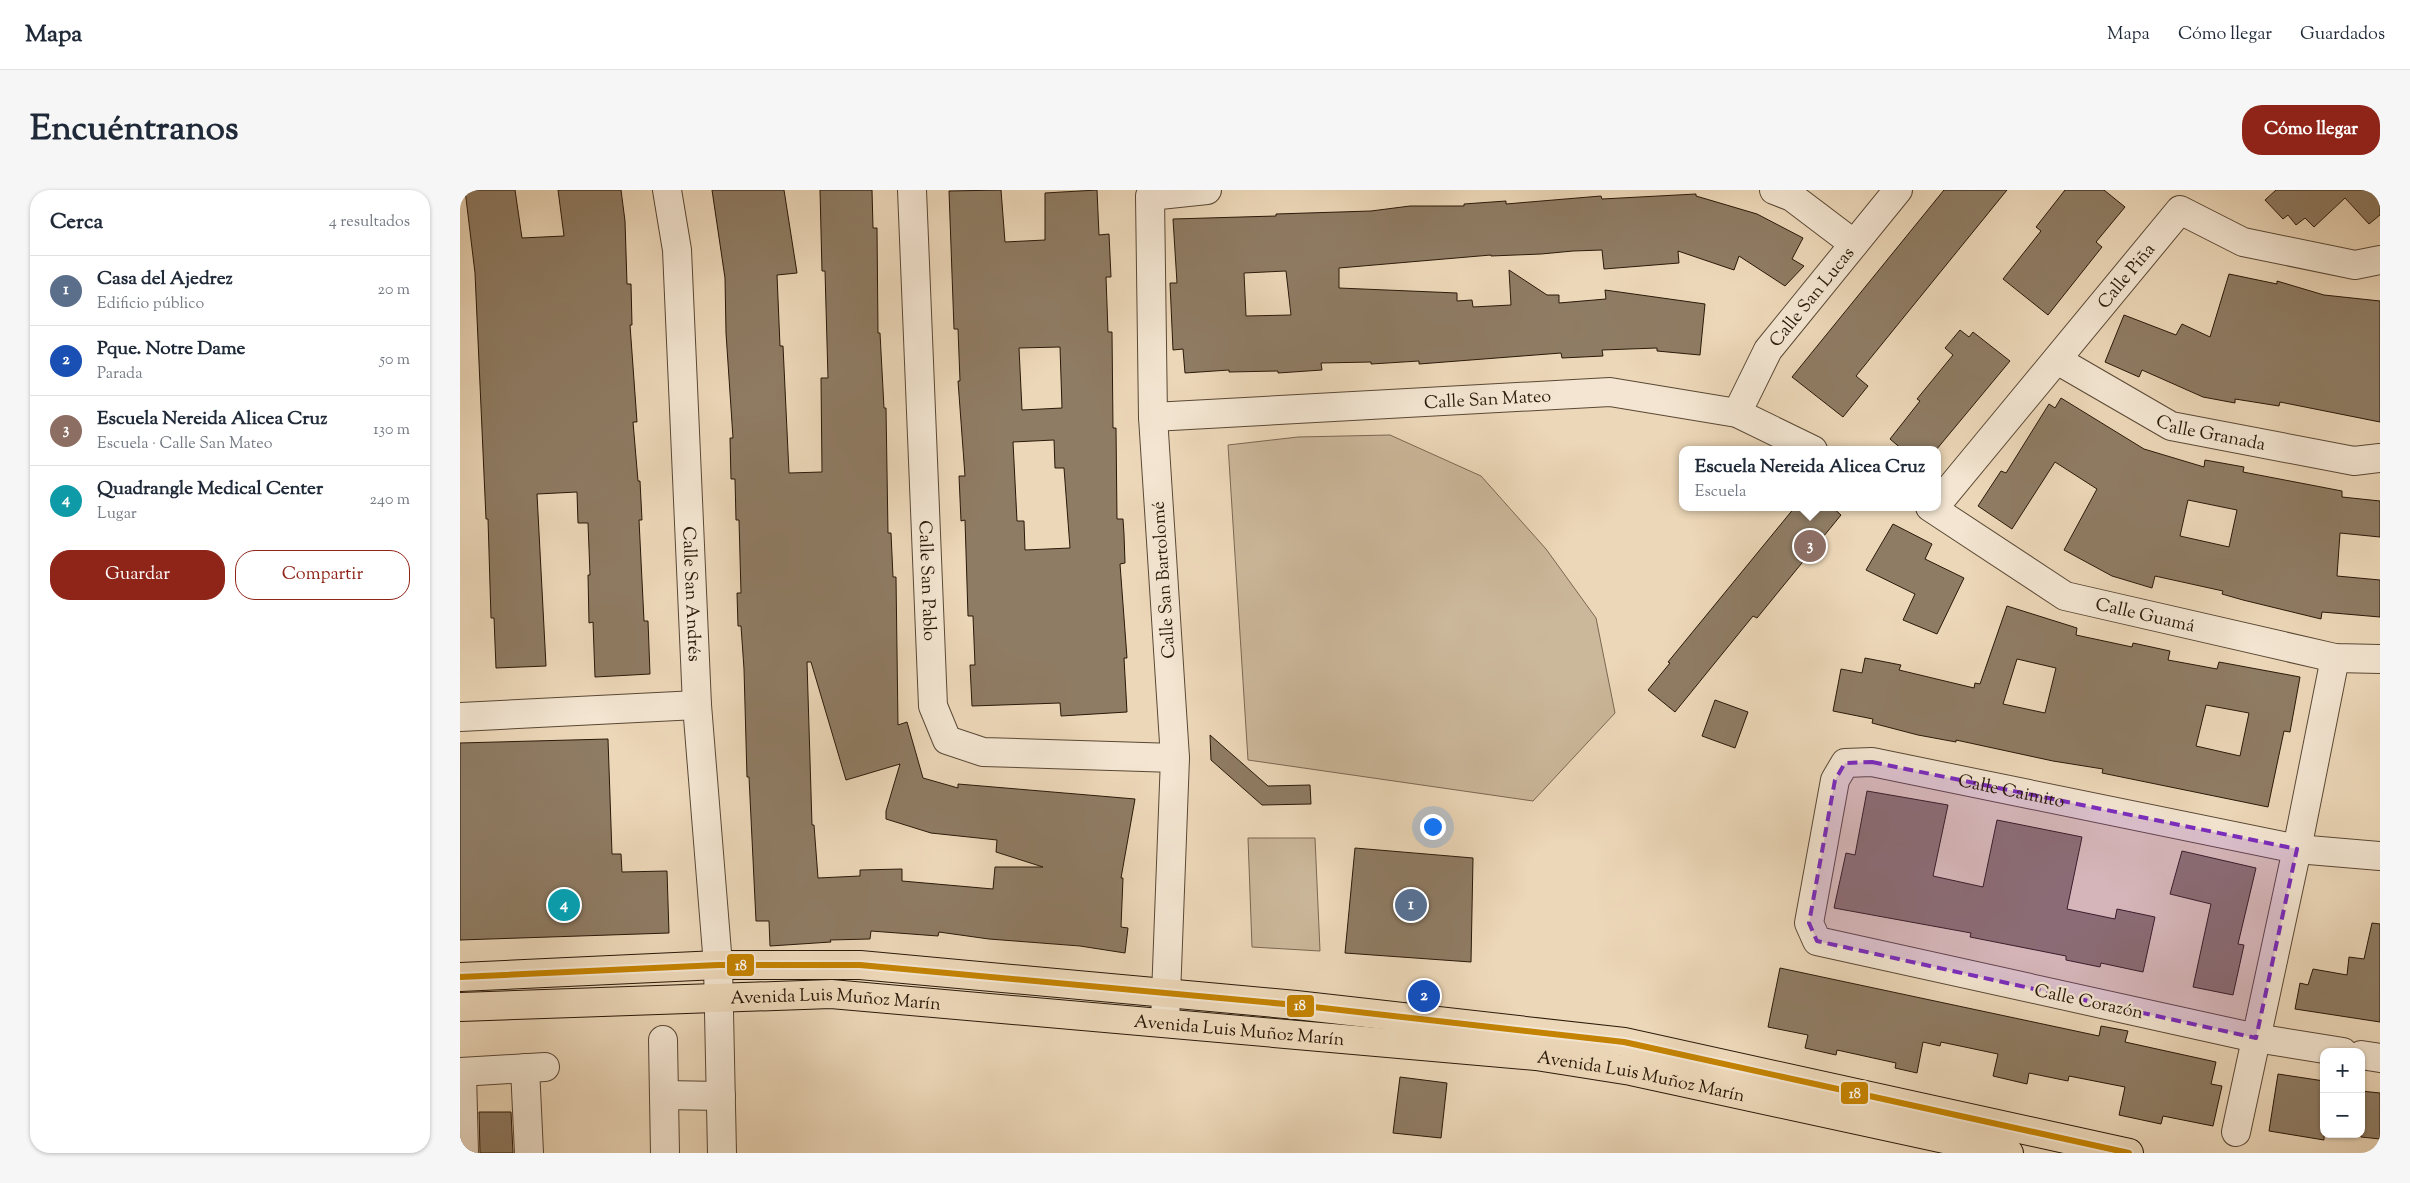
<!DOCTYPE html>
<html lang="es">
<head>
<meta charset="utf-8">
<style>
	body { margin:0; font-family:"Sorts Mill Goudy",serif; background:#f6f6f7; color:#1f2937 }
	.controls { position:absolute; right:15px; bottom:15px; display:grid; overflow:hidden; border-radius:10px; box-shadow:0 1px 4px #0004 }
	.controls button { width:45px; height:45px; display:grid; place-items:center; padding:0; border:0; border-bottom:1px solid #e0e1e3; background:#fff; color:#1f2937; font:25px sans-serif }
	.you { position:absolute; left:972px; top:636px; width:18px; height:18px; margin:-12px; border:4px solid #fff; border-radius:50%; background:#1a73e8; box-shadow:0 0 0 8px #1a73e833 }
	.badge { display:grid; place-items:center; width:32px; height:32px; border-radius:50%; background:#8f2418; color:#fff; font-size:16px; font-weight:700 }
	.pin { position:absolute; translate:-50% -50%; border:2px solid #fff; box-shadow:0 1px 5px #0006 }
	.popup { position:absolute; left:1219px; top:256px; width:262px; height:65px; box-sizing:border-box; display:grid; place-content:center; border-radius:10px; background:#fff; filter:drop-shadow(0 1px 4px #0005); font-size:16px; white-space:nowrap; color:#747a83 }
	.popup b { font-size:19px; color:#1f2937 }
	.popup::after { content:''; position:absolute; left:50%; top:100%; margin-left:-10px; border:10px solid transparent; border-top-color:#fff }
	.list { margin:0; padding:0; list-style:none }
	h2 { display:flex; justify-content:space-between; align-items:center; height:65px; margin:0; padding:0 20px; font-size:21px }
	h2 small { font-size:16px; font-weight:400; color:#747a83 }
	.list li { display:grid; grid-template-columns:32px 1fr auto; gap:15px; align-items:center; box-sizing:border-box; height:70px; padding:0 20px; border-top:1px solid #e0e1e3 }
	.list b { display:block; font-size:19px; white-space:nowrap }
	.list p { margin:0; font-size:16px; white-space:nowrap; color:#747a83 }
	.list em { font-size:16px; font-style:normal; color:#747a83 }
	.actions { display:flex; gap:10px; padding:15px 20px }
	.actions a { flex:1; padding:11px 0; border:1px solid #8f2418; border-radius:20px; text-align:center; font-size:18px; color:#8f2418 }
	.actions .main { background:#8f2418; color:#fff }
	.map { position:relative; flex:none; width:1920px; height:963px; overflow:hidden; border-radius:20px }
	header { display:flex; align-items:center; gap:30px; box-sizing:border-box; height:70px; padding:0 25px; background:#fff; border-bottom:1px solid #e0e1e3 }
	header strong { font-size:24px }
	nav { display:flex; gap:28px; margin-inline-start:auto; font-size:18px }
	.intro { display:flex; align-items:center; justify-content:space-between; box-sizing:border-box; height:120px; padding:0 30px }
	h1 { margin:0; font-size:35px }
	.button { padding:12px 22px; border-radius:20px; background:#8f2418; color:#fff; font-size:18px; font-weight:700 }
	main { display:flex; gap:30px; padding:0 30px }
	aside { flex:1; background:#fff; border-radius:20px; box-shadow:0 1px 4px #0004 }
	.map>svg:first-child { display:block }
	.green { fill:#cbb79a; stroke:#7a6852 }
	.building { fill:#8f7c64; stroke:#2a1909; fill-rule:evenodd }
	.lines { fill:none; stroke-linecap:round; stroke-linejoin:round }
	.minor-casing { stroke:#5a4835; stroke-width:30 }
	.major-casing { stroke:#2a1909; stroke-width:30 }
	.minor { stroke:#f3e5d1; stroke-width:28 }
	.major { stroke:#ecd7b8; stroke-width:28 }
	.bus-1-casing { stroke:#f3e5d1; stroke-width:10 }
	.bus-1 { stroke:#c48302; stroke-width:6 }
	.marked { fill:#7b2cbf; fill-opacity:0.2; stroke:#7b2cbf; stroke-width:4; stroke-dasharray:10 6; stroke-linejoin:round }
	.labels { text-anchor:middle; stroke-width:4.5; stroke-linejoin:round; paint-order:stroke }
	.street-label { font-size:18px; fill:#2a1909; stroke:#f3e5d1 }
	.line-badge { stroke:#f3e5d1; stroke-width:2 }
	.badge-label { font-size:14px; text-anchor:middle; font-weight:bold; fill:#fff }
</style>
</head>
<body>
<header>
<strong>Mapa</strong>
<nav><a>Mapa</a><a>Cómo llegar</a><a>Guardados</a></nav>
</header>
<div class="intro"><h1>Encuéntranos</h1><a class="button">Cómo llegar</a></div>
<main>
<aside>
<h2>Cerca<small>4 resultados</small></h2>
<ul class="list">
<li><span class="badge" style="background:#5c6f8a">1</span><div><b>Casa del Ajedrez</b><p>Edificio público</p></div><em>20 m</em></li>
<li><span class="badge" style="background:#1a4fb4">2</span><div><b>Pque. Notre Dame</b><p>Parada</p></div><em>50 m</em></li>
<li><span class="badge" style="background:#8d6e63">3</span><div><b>Escuela Nereida Alicea Cruz</b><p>Escuela · Calle San Mateo</p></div><em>130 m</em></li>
<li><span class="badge" style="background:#0f9aa8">4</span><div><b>Quadrangle Medical Center</b><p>Lugar</p></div><em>240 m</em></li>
</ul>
<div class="actions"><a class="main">Guardar</a><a>Compartir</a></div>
</aside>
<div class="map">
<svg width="1920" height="963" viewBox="0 0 1920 963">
	<rect width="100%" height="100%" fill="#ecd7b8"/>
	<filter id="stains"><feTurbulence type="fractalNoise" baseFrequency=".004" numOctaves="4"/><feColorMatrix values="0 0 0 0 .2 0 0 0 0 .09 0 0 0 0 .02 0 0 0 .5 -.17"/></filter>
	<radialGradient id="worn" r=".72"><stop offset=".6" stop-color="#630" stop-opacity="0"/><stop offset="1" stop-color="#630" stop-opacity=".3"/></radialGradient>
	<path class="green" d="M930,245L1021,286L1086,359L1136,428L1155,523L1073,611L788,570L768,255L838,247Z
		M788,648H855L860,761L792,757Z"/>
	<path class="building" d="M5,0H55L62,48L104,46L98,0H161L165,31L167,94H171L172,135H170L177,232H173L178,291H180L182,330H179L184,431H188L190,484L135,487L133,432L129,433L128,385H130L128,333H118L117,302L77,304L86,476L36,478L34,428H31L28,329H26L15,83Z
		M252,0H324L337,83L317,85L320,156H323L329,283L362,282L361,188H368L365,81H362L360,0H412L413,38H417L418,143H420L424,218H426L428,343H431L433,387H436L438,535L447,532L463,588L498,598V594L675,609L661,688H663L661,737L668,738L665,763L620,756L529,749L479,742L478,746L411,741L410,749L370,750L371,752L310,756L309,731H296L289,587H287L284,479L281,436H278L277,403H281L279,330H276L275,289H271L270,248H273L266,143L265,88ZM347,472H351L386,590L440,574L426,621V629L471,643L537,650L536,662L583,677H535L533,699L442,691V679L400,680V686L358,688L354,635H352Z
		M541,0L545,52L585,50V3L637,0L639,45L649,44L651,87H646L648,142H652L653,238H656L657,329H663L664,344L665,373L660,374L667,468H664L667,522L601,526L600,513L512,516L510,475H515L513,426H508L505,330L501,331L499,286H505L498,191H500L498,139H494L489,1ZM600,157L602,218L562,220L559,158ZM594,250L595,278H604L610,358L565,360L564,331H557L553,252Z
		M1484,0H1547L1396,186L1408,196L1383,227L1332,187Z
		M1605,0H1644L1665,17L1636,52L1642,57L1588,125L1543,89L1581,41L1576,37Z
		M1816,0H1920V25L1909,34L1885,8L1854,37L1845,28L1836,35L1828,25L1823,29L1805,10Z
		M1236,4V6L1297,24L1343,48L1332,69L1344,76L1325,96L1279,66L1274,80L1218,61L1219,73L1144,79L1142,60L1113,61L1081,64L1031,66V65L879,78V98L997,103V111L1012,110L1013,117L1051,115L1049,80L1087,105H1099V113L1146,109L1145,100L1245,114L1240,165L1197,161V158L1142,160L1143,166L1102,168L1101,163L959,174V171L911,174V172L861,173L862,180L818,183V181L769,182V180L725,183L723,159L713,160L710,93H717L713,29L816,26V24L911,21L950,16H1004V14L1046,11V14L1141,6L1142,9ZM826,81L831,125L786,126L784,83Z
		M1769,84L1817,94V91L1864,105L1920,111V232L1820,212L1819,216L1775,209V213L1743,207L1682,180L1679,187L1645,172L1664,125L1716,145L1722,134L1750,147Z
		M1500,140L1509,147L1513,142L1550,171L1476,260H1443L1430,249L1460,211L1457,209L1493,165L1485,158Z
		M1601,208L1684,259L1744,277L1745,270L1784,277L1783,282L1882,301V307L1920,311V347L1880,343L1877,386L1920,390V427L1862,422L1861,429L1783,410L1762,404L1763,401L1695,386L1692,398L1652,386L1604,360L1637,299L1595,272L1552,339L1518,316L1541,281L1546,283L1589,214L1595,218ZM1728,310L1777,320L1769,357L1720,346Z
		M1335,317H1372L1381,325L1297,428L1293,426L1215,522L1188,500L1210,473L1208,472Z
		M1433,334L1472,354L1465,369L1504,388L1477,444L1443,430L1455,404L1406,380Z
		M1547,416L1617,438L1616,445L1672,457L1673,453L1710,461L1708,470L1757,479L1759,472L1840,487L1830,542L1824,541L1808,617L1642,583L1643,579L1593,571L1496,550V552L1458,545L1412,533L1413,529L1373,521L1381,479L1402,483L1405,468L1441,475L1439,480L1514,498L1515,493L1520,494ZM1557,469L1596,478L1585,523L1543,514ZM1746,515L1789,523L1780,566L1736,556Z
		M1255,510L1288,522L1275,558L1242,546Z
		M750,545L808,596L850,595L851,614L802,615L751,570Z
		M148,549L152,664H161L162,682L207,681L209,743L0,750V553Z
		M1407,601L1488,615L1473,686L1523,697L1537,630L1622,647L1607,719L1655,729L1657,719L1695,727L1683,782L1641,773L1640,777L1606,770V766L1510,747L1511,743L1374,718L1386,663L1395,665Z
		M895,658L1013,668L1011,772L885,763Z
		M1722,661L1796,678L1778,754L1784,755L1773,805L1733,797L1751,714L1710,704Z
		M1912,733L1920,734V832L1835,819L1840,793L1848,795L1853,779L1887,785L1889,767L1904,769Z
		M1320,778L1639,846L1641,836L1668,841L1665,852L1756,872L1751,894L1762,896L1753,936L1703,926L1701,934L1659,925L1665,897L1609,886L1608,891L1569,883L1567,894L1533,886L1538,864L1481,852L1480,856L1463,852L1457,883L1435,878L1436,873L1377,860L1376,865L1345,858L1348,845L1308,837Z
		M1818,884L1864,891V950L1809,941Z
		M940,887L987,893L981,948L933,943Z
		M1901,901L1920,903V949L1901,947Z
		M19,922H51L53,963H20Z"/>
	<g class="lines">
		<g class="minor-casing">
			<g id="minor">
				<path id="s1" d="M207,0L217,60L237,515L258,775L262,963"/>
				<path id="s2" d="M452,0L473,516L487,550L523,562L715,568"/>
				<path d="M1314,0L1332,7L1394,54"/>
				<path id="s3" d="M1597,170L1711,236L1894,271L1920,268"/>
				<path id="s4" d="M1277,223L1308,160L1438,0"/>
				<path id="s5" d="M693,227L1150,202L1277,223L1353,260"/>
				<path id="s6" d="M1478,313L1720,20L1783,52L1895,75L1920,70"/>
				<path id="s7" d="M1470,317L1605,406L1875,468L1920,469"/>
				<path d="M0,527L237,515"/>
				<path d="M705,832L715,568L693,227L690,6L747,0"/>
				<path d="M203,850L205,963"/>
				<path id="s8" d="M1883,862L1796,848L1357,751L1349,733L1375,590L1385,573L1412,572L1837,659L1920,666"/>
				<path d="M1901,865L1920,868"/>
				<path d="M65,878L69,963"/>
				<path d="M0,882L85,877"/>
				<path d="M2,882L4,963"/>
				<path d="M204,905L261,906"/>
				<path d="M1776,942L1837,659L1875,468"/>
			</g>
		</g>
		<g class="major-casing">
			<g id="major">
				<path d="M0,787L258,775H400L836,815L1164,852L1669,963"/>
				<path id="s9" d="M0,817L371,804L1076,866L1171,881L1549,963"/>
			</g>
		</g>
		<use href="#minor" class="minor"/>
		<use href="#major" class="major"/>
		<g class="bus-1-casing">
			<path id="bus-1" d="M0,787L258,775H400L836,815L1164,852L1669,963"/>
		</g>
		<use href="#bus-1" class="bus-1"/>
	</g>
	<path class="marked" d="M1412,572L1837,659L1796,848L1357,751L1349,733L1375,590L1385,573Z"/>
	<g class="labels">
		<g class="street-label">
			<text dy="6" stroke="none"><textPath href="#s6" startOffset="295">Calle Piña</textPath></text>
			<text dy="6" stroke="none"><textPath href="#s4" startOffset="139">Calle San Lucas</textPath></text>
			<text dy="6" stroke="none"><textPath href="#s5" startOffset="335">Calle San Mateo</textPath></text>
			<text dy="6" stroke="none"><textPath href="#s3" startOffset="172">Calle Granada</textPath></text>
			<text transform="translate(703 390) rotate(-94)" y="6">Calle San Bartolomé</text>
			<text dy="6" stroke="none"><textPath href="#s2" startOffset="391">Calle San Pablo</textPath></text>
			<text dy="6" stroke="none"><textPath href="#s1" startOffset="405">Calle San Andrés</textPath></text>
			<text dy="6" stroke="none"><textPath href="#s7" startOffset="244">Calle Guamá</textPath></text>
			<text dy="6" stroke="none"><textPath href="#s8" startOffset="892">Calle Caimito</textPath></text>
			<text dy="6" stroke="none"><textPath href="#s9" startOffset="376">Avenida Luis Muñoz Marín</textPath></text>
			<text transform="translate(1629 811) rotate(12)" y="6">Calle Corazón</text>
			<text dy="6" stroke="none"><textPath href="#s9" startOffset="781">Avenida Luis Muñoz Marín</textPath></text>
			<text dy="6" stroke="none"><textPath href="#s9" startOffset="1186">Avenida Luis Muñoz Marín</textPath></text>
		</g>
	</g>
	<g class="line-badge">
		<rect x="266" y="763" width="29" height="24" rx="5" fill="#c48302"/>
		<rect x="826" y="804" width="29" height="24" rx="5" fill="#c48302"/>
		<rect x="1380" y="891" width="29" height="24" rx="5" fill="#c48302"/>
	</g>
	<g class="badge-label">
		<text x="281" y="780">18</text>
		<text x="840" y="820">18</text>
		<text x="1395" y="908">18</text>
	</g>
	<rect width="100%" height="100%" filter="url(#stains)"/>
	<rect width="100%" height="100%" fill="url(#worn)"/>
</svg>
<div class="controls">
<button>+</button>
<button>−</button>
</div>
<div class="you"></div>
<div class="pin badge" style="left:951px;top:715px;background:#5c6f8a">1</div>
<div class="pin badge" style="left:964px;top:806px;background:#1a4fb4">2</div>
<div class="pin badge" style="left:1350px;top:356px;background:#8d6e63">3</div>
<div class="popup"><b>Escuela Nereida Alicea Cruz</b>Escuela</div>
<div class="pin badge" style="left:104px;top:715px;background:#0f9aa8">4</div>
</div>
</main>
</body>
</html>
